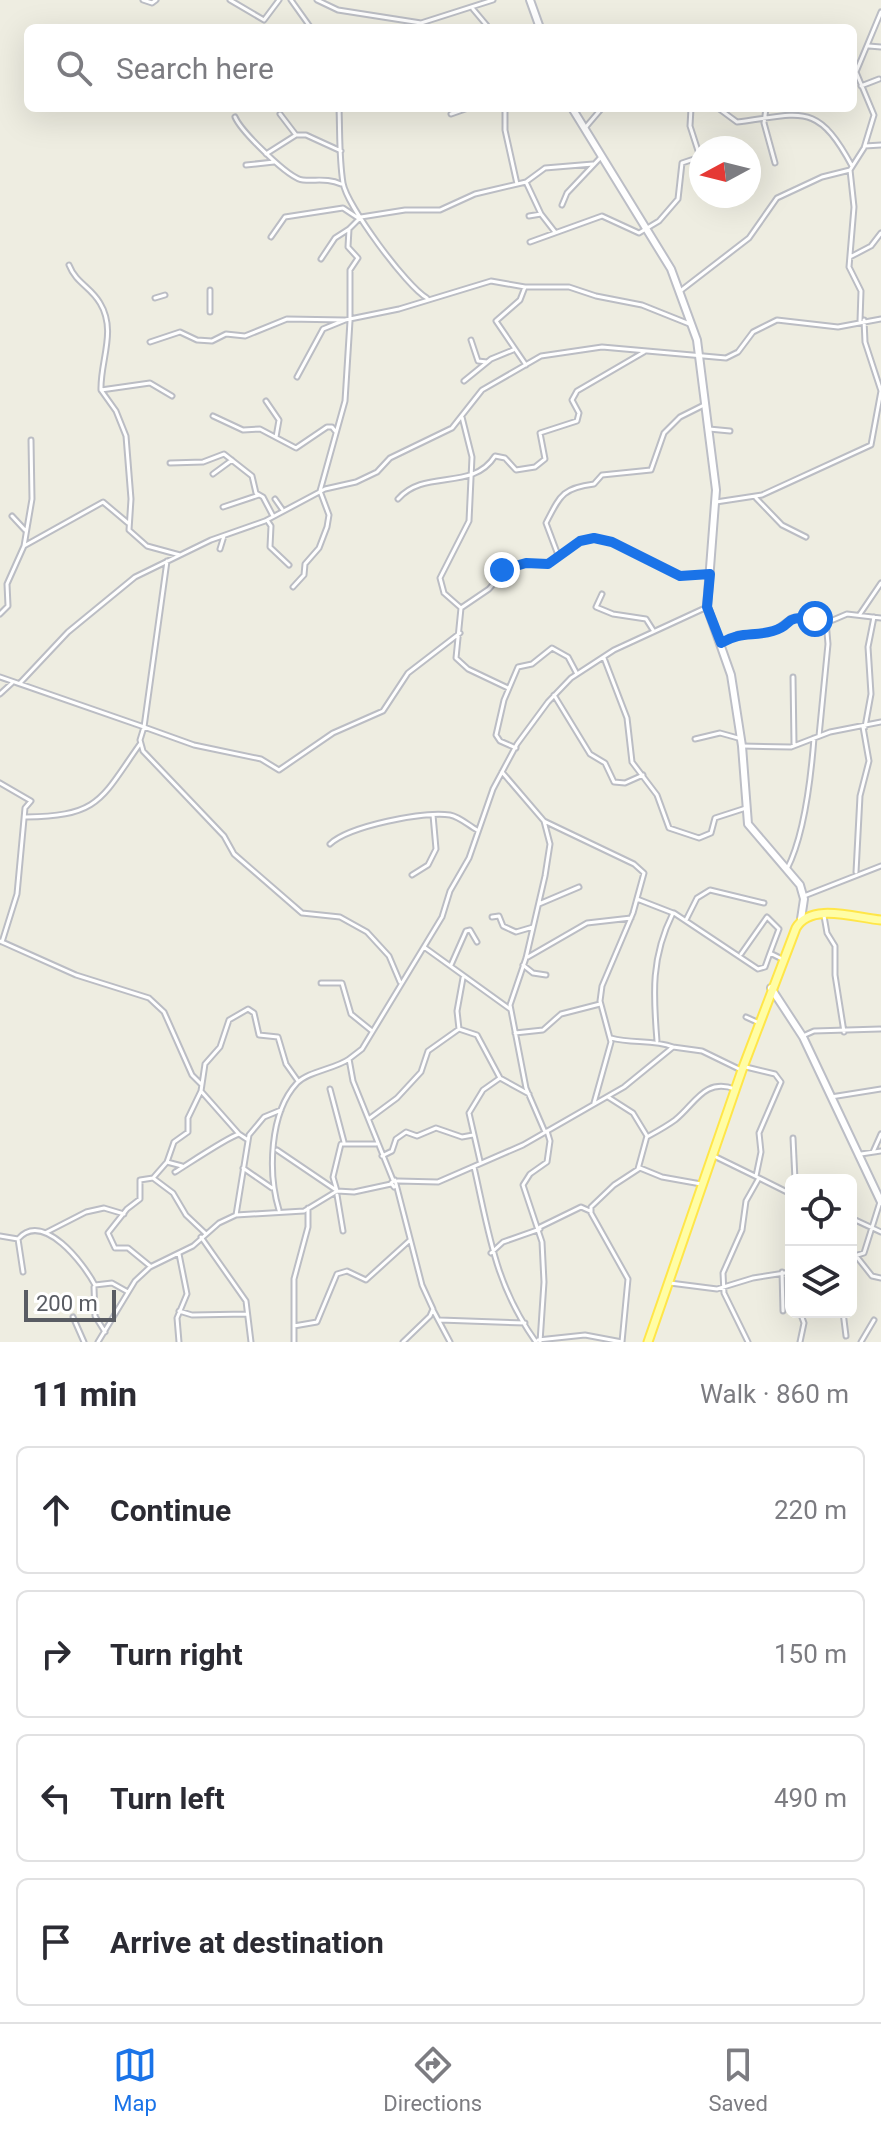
<!DOCTYPE html>
<html lang="en">
<head>
<meta charset="utf-8">
<style>
	body { margin:0; font-family:Roboto,sans-serif; background:#f2f2f3; color:#2b2b33 }
	.controls { position:absolute; right:24px; bottom:24px; display:grid; overflow:hidden; border-radius:12px; box-shadow:0 8px 32px #0002 }
	.controls button { width:72px; height:72px; display:grid; place-items:center; padding:0; border:0; border-bottom:2px solid #e1e1e2; background:#fff; color:#2b2b33; font:40px sans-serif }
	.compass { position:absolute; left:689px; top:136px; width:72px; height:72px; border-radius:50%; background:#fff; box-shadow:0 8px 32px #0002; rotate:263deg }
	.scale { position:absolute; left:24px; bottom:20px; width:92px; box-sizing:border-box; padding-left:8px; border:4px solid #595c63; border-top:0; font-size:22px; line-height:28px; white-space:nowrap; color:#595c63; -webkit-text-stroke:6px #fff; paint-order:stroke }
	.stop { position:absolute; width:24px; height:24px; margin:-18px; border:6px solid #1a73e8; border-radius:50%; background:#fff }
	.stop.end { background:#1a73e8; border-color:#fff; box-shadow:0 2px 8px #0008 }
	.list { margin:0; padding:0; list-style:none }
	h2 { display:flex; justify-content:space-between; align-items:center; height:104px; margin:0; padding:0 32px; font-size:34px }
	h2 small { font-size:26px; font-weight:400; color:#7c7c81 }
	.list li { display:grid; grid-template-columns:52px 1fr auto; gap:24px; align-items:center; box-sizing:border-box; height:128px; margin:0 16px 16px; padding:0 16px; border:2px solid #e1e1e2; border-radius:12px }
	.list b { display:block; font-size:30px; white-space:nowrap }
	.list em { font-size:26px; font-style:normal; color:#7c7c81 }
	.icon { flex:none; width:44px; height:44px; fill:none; stroke:currentColor; stroke-width:2; stroke-linecap:round; stroke-linejoin:round }
	.map { position:relative; flex:none; width:881px; height:1342px; overflow:hidden }
	.search { position:absolute; background:#fff; box-shadow:0 8px 32px #0002; left:24px; right:24px; top:24px; height:88px; display:flex; align-items:center; gap:20px; box-sizing:border-box; padding:0 28px; border-radius:12px; color:#7c7c81; font-size:30px }
	.sheet { height:680px; background:#fff }
	nav { display:flex; justify-content:space-around; align-items:center; box-sizing:border-box; height:112px; border-top:2px solid #e1e1e2; background:#fff; font-size:22px; color:#7c7c81 }
	nav a { display:grid; justify-items:center; gap:4px }
	nav .on { color:#1a73e8 }
	.map>svg:first-child { display:block }
	.lines { fill:none; stroke-linecap:round; stroke-linejoin:round }
	.street-casing { stroke:#bbbdc4; stroke-width:7 }
	.secondary-casing { stroke:#bcbec6; stroke-width:10 }
	.primary-casing { stroke:#ffe649; stroke-width:11 }
	.street { stroke:#fff; stroke-width:3 }
	.secondary { stroke:#fff; stroke-width:6 }
	.primary { stroke:#fffda5; stroke-width:7 }
	.route { stroke:#1a73e8; stroke-width:10 }
</style>
</head>
<body>
<div class="map">
<svg width="881" height="1342" viewBox="0 0 881 1342">
	<rect width="100%" height="100%" fill="#eeede1"/>
	<g class="lines">
		<g class="street-casing">
			<path id="street" d="M143,0L152,3L156,0
				M230,0L264,20L279,0
				M291,0L311,28
				M317,0L338,10L421,23L493,0
				M473,9L489,28
				M585,28H602
				M869,46L881,47
				M861,86L879,79
				M339,108C340,133 339,158 343,183C347,206 407,287 427,298
				M505,108V130L517,184
				M718,108L737,122C802,114 817,101 852,166
				M766,108L764,123L775,163
				M280,114L296,135H306L341,151
				M451,114L468,108
				M235,117C241,131 289,179 303,180C317,181 328,178 341,184
				M585,128L602,108
				M865,146L881,145
				M266,154L296,135
				M246,165L274,162
				M526,182L541,214
				M562,205L567,193L601,157
				M529,216L541,214L555,232
				M271,237L285,217L343,208L358,218
				M530,242L602,216L639,233L659,221L678,199L682,163L700,157L690,126L691,108
				M850,257L871,246L881,233
				M321,259L335,238L349,229
				M69,265C76,283 91,287 100,303C117,331 100,361 101,390L116,411L126,436L131,499L129,530L147,546L180,555
				M525,287L520,300L496,321L526,365
				M210,290V312
				M679,292L749,238L777,198L822,177L850,170
				M155,298L165,295
				M860,321L861,291L849,267L854,207L850,170L864,148L874,115L856,72L881,12
				M350,322V270L358,258L348,247L349,229L361,217L405,210H440L475,194L526,182L545,168L593,164
				M471,340L478,361L487,362
				M150,342L180,332L197,340L212,341L226,334L245,336L287,319L345,320L399,309L491,281L525,287H569L596,296L642,305L692,325
				M297,377L323,329L345,320
				M464,381L491,359L513,350
				M101,390L150,383L172,396
				M266,401L279,420L276,437
				M213,416L243,430L260,429L296,448L327,427H332L336,432
				M709,429L730,431
				M170,463L203,462L224,454L252,476L256,493L263,497L273,516
				M213,474L232,460
				M756,498L782,525L806,537
				M275,499L282,509
				M398,499C425,468 472,492 495,456L505,458L516,470L535,467L545,459L540,433L577,421L579,413L572,400L577,391L644,352
				M716,502L762,495L871,445L881,391L865,342L864,320
				M223,507L259,495
				M12,516L25,530
				M267,520L271,526L270,547L289,565
				M24,546L103,502L128,523
				M220,549L224,536
				M558,555L546,523C560,496 562,488 594,484L602,475L651,470L664,433L680,417L704,405
				M167,561L144,727L194,745L261,759L279,770L333,733L383,711L408,673L460,633
				M293,587L304,575L305,564L319,548L327,527L329,515L320,491L345,401L350,321
				M602,594L596,607L613,614L646,619L653,630
				M461,608L489,589L507,568L526,563L548,564L580,541L594,538L612,542L680,576L707,574
				M461,608L444,593L440,578L469,521L472,457L462,417
				M461,608L456,658L468,669L508,688
				M0,614L8,606L7,584L24,546L32,499L31,440
				M860,614L881,583
				M721,643L738,634L772,632L791,618L833,620L847,614L881,618
				M604,658L627,718L632,762L657,795L669,828L699,838L711,833L715,818L746,808
				M0,677L144,727L140,740L143,751L224,836L234,854L302,913L340,917L367,932L389,956L400,982
				M793,677L794,744
				M20,683L68,632L135,577L211,540L265,521L325,489L356,482L377,472L390,458L452,428L482,390L541,356L602,347L726,358L738,352L753,332L777,320L838,327L881,319
				M0,694L12,683
				M554,695L590,754L605,763L614,782L625,783L643,775
				M865,727L871,694L868,647L874,617
				M819,736L828,644L826,621
				M695,739L720,733L738,738
				M742,746L791,747L830,732L881,722
				M516,748L500,741L496,735L504,700L518,667L532,664L552,648L568,657L577,674
				M502,772L544,821L634,864L644,873L633,913L602,986L600,1001L611,1042L594,1103
				M0,783L31,801L25,808L17,894L2,942
				M26,817C100,816 101,799 140,744
				M544,821L550,844L545,876L526,958L510,1005L526,1088L545,1132
				M330,844C349,826 424,811 450,815C460,817 468,825 477,830
				M787,869C805,834 811,777 814,738
				M856,872L860,796L869,761L863,727
				M412,875L428,865L436,849L433,815
				M804,896L881,866
				M637,899L673,913C651,957 653,993 657,1041
				M539,904L579,887
				M674,913L758,969L765,967L770,953L782,959
				M824,916L827,933L835,946V975L844,1032
				M492,917L499,916L503,926L516,932L533,927
				M686,920L697,898L710,890L764,903
				M0,941L76,975L149,998L164,1012L192,1075L201,1084
				M424,947L510,1009
				M741,954L767,917L779,929L770,953
				M528,957L587,923L631,918
				M451,965L466,931L470,930L477,942
				M523,965L533,973L546,975
				M321,983H342L351,1014L372,1031
				M746,1017L757,1022
				M459,1029L457,1011L463,978
				M515,1033L543,1030L561,1014L600,1004
				M805,1035L814,1031L880,1029
				M611,1038C632,1044 653,1039 673,1047
				M746,1067L775,1074L781,1082L759,1133L761,1152L756,1176
				M330,1089L344,1142
				M201,1091L205,1064L220,1047L229,1020L248,1009L254,1013L259,1035L278,1037L286,1064L298,1081
				M608,1097L633,1113L647,1136L638,1169
				M831,1097L881,1089
				M370,1118L397,1098L421,1072L428,1051L459,1029L477,1035L500,1078
				M647,1137C656,1132 667,1126 675,1120C696,1103 704,1078 735,1089
				M793,1138L795,1180
				M277,1150L336,1190
				M873,1152L881,1134
				M861,1154L881,1151
				M382,1156L392,1151L396,1139L406,1132L417,1136L436,1128L462,1137L473,1135
				M714,1156L759,1178L746,1201L742,1230L723,1273L724,1293L748,1342
				M480,1161L469,1113L483,1090L500,1078L529,1094
				M167,1162L182,1166
				M474,1167C489,1233 495,1285 536,1342
				M243,1168L272,1188
				M175,1172C188,1164 228,1137 239,1134L248,1140
				M153,1178L167,1162L174,1142L188,1132V1118L201,1091L239,1134
				M759,1178L791,1194
				M393,1180L353,1081L349,1059L362,1049L442,917L450,891L469,858L493,789L517,744L548,702L571,678L614,650L705,608
				M398,1181L438,1182L523,1145L624,1087L673,1047L702,1051L739,1069
				M394,1187L391,1183L395,1180L422,1285L433,1309L430,1316L403,1342
				M337,1191L333,1177L341,1144H376
				M337,1195L343,1231
				M279,1210C268,1174 269,1113 297,1083C309,1071 335,1069 349,1059
				M236,1215L249,1135L264,1117L281,1110
				M851,1218L881,1232
				M540,1227L581,1207L590,1211
				M47,1232L86,1212L104,1208L124,1214
				M0,1236L18,1239
				M201,1237L246,1301L251,1342
				M491,1253L503,1242L540,1229
				M851,1257L864,1253L880,1202
				M857,1257L872,1276L881,1278
				M150,1266L128,1248H115L108,1233L127,1209L140,1199V1180L153,1178L173,1193L186,1215L205,1233
				M23,1272L18,1239C43,1210 84,1264 95,1285L112,1283L128,1292
				M782,1272L783,1311
				M670,1283L717,1289L753,1278L791,1272
				M94,1287L95,1316L105,1332
				M433,1310L450,1342
				M179,1311L192,1315L247,1314
				M843,1312L846,1336
				M73,1317L84,1342
				M440,1320L525,1323
				M294,1326L317,1322L337,1274L347,1271L366,1280L410,1240
				M538,1340L585,1335L622,1342
				M98,1342L135,1281L150,1267L193,1246L219,1223L236,1215L304,1211L337,1191L354,1192L391,1184
				M179,1342L177,1318L187,1294L179,1254
				M294,1342V1279L308,1227V1208
				M540,1342L544,1282L542,1242L523,1185L530,1174L547,1162L550,1141L547,1131
				M622,1342L628,1279L591,1213V1207L614,1185L640,1168L662,1177L701,1184
				M800,1342L804,1323L800,1312
				M861,1342L874,1320"/>
		</g>
		<g class="secondary-casing">
			<path id="secondary" d="M530,0L540,28
				M572,108L671,269L697,340L716,490L707,607L731,675L742,746L748,824L800,885L804,899L801,919
				M771,988L803,1037L881,1202"/>
		</g>
		<g class="primary-casing">
			<path id="primary" d="M648,1342L742,1070L796,928C811,902 856,918 881,920"/>
		</g>
		<use href="#street" class="street"/>
		<use href="#secondary" class="secondary"/>
		<use href="#primary" class="primary"/>
	</g>
	<g class="lines">
		<path class="route" d="M502,570L526,563L548,564L580,541L594,538L612,542L680,576L710,574L707,607L721,643C742,631 752,637 773,631C795,625 781,615 815,619"/>
	</g>
</svg>
<div class="controls">
<button><svg class="icon" aria-label="locate" viewBox="0 0 24 24"><circle cx="12" cy="12" r="6"/><path d="M12 2v4M12 18v4M2 12h4M18 12h4"/></svg></button>
<button><svg class="icon" aria-label="layers" viewBox="0 0 24 24"><path d="M12 4l9 5-9 5-9-5zM3 14l9 5 9-5"/></svg></button>
</div>
<svg class="compass" viewBox="-18 -18 36 36"><path d="M0-13l5 13h-10z" fill="#e53935"/><path d="M0 13l5-13h-10z" fill="#7c7c81"/></svg>
<div class="scale">200 m</div>
<div class="stop" style="left:815px;top:619px"></div>
<div class="stop end" style="left:502px;top:570px"></div>
<div class="search"><svg class="icon" aria-label="search" viewBox="0 0 24 24"><circle cx="10" cy="10" r="6"/><path d="M15 15l6 6"/></svg>Search here</div>
</div>
<section class="sheet">
<h2>11 min<small>Walk · 860 m</small></h2>
<ul class="list">
<li><svg class="icon" aria-label="ahead" viewBox="0 0 24 24"><path d="M12 20V5M6 11l6-6 6 6"/></svg><div><b>Continue</b></div><em>220 m</em></li>
<li><svg class="icon" aria-label="right" viewBox="0 0 24 24"><path d="M7 20v-9h11M14 6l5 5-5 5"/></svg><div><b>Turn right</b></div><em>150 m</em></li>
<li><svg class="icon" aria-label="left" viewBox="0 0 24 24"><path d="M17 20v-9H6M10 6l-5 5 5 5"/></svg><div><b>Turn left</b></div><em>490 m</em></li>
<li><svg class="icon" aria-label="arrive" viewBox="0 0 24 24"><path d="M6 21V4h12l-3 4 3 4H6"/></svg><div><b>Arrive at destination</b></div></li>
</ul>
</section>
<nav>
<a class="on"><svg class="icon" aria-label="map" viewBox="0 0 24 24"><path d="M3 6l6-2 6 2 6-2v14l-6 2-6-2-6 2zM9 4v14M15 6v14"/></svg>Map</a>
<a><svg class="icon" aria-label="directions" viewBox="0 0 24 24"><path d="M12 3l9 9-9 9-9-9zM9 14v-3h6M13 9l2 2-2 2"/></svg>Directions</a>
<a><svg class="icon" aria-label="saved" viewBox="0 0 24 24"><path d="M7 4h10v16l-5-4-5 4z"/></svg>Saved</a>
</nav>
</body>
</html>
